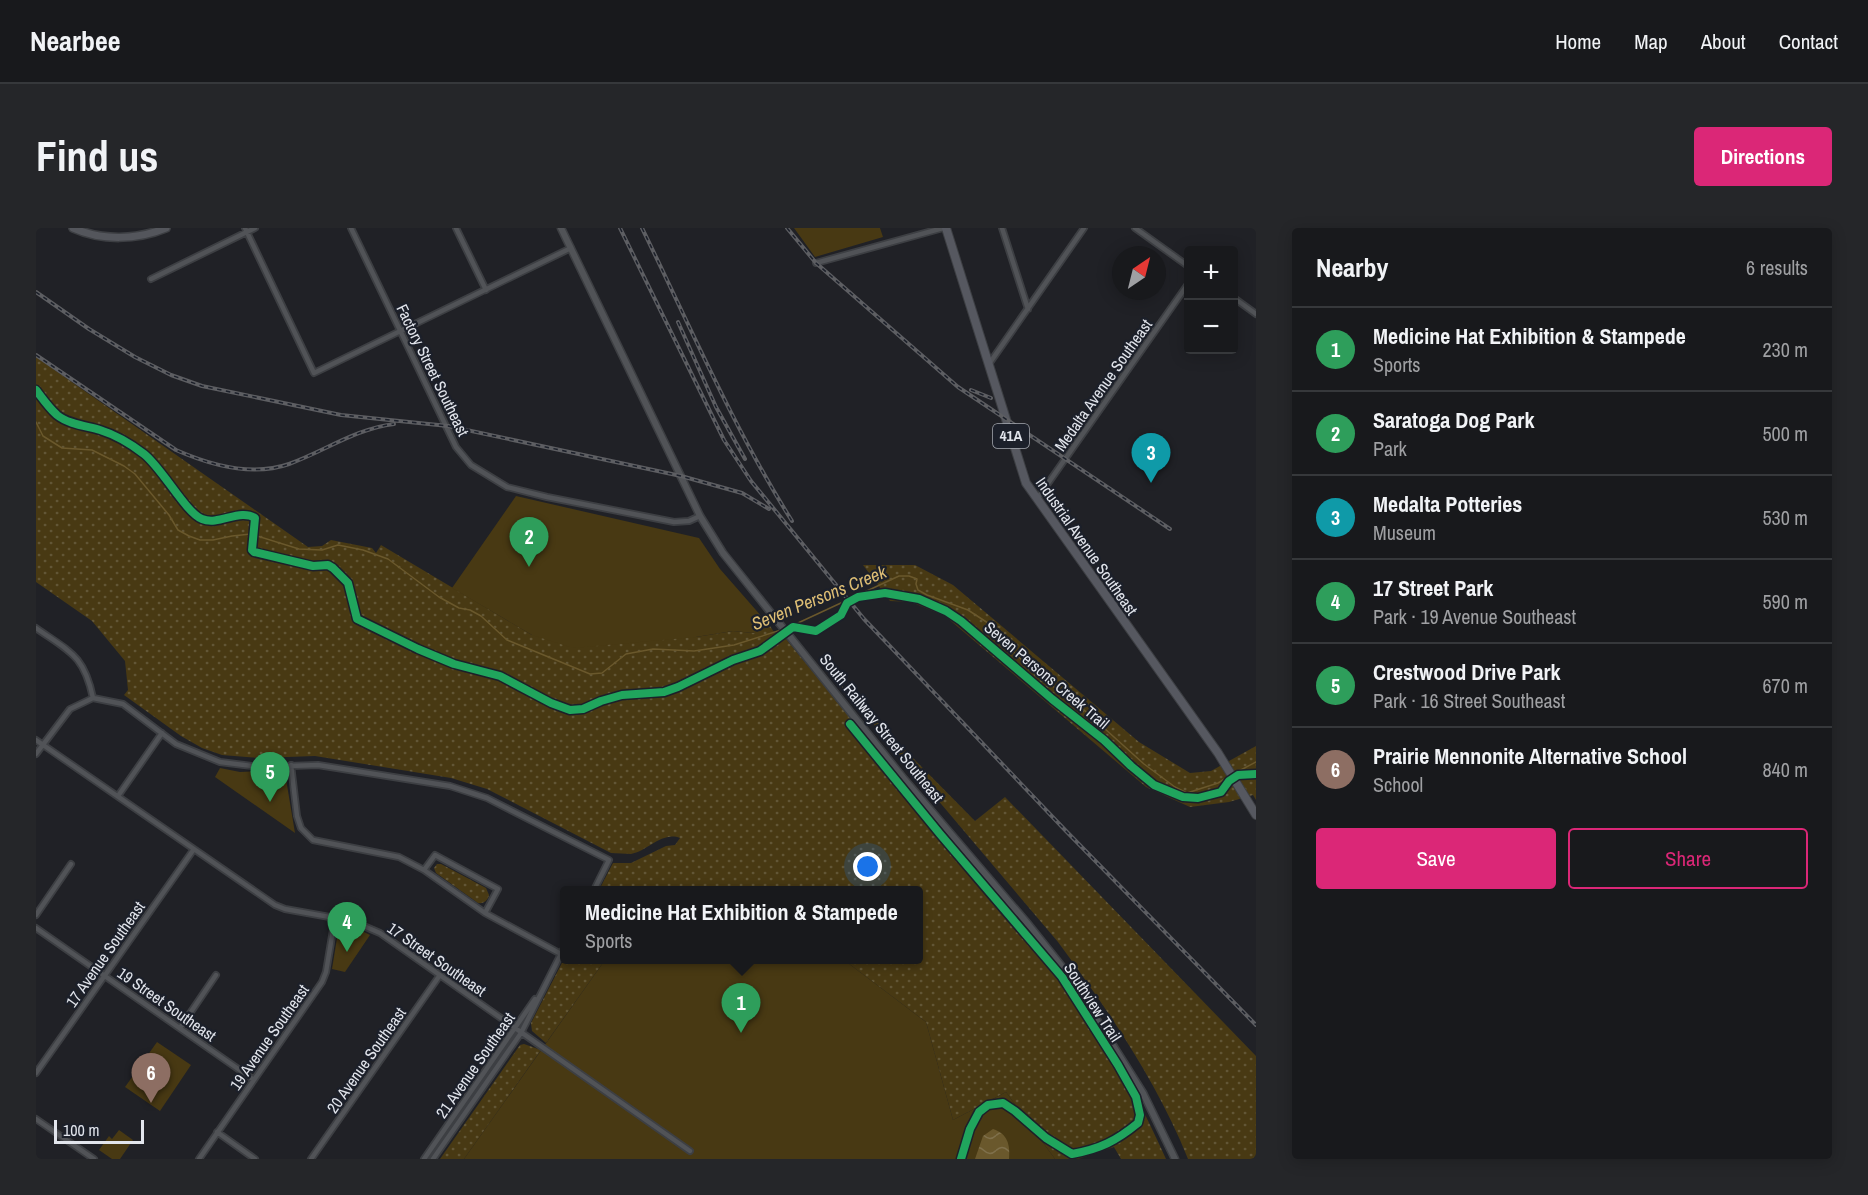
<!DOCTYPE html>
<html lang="en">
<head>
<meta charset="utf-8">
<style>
	body { margin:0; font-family:"Archivo Narrow",sans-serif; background:#252629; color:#f1f3f6 }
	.controls { position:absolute; right:18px; top:18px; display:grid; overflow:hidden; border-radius:6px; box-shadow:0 3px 15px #0003 }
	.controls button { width:54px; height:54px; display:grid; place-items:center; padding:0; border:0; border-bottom:2px solid #36383b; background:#18191c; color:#f1f3f6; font:30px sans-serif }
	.compass { position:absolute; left:1076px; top:18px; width:54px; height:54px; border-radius:50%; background:#18191c; box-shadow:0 3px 15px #0003; rotate:35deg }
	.scale { position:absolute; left:18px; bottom:15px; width:90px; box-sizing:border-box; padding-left:6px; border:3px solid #e2e5ec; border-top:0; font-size:16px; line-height:21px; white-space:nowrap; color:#e2e5ec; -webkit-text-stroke:4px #1c202a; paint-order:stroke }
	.you { position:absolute; left:832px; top:639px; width:21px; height:21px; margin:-15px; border:4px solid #fff; border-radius:50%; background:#1a73e8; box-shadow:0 0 0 9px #1a73e833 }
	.badge { display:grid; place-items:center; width:39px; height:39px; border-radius:50%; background:#db2777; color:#fff; font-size:20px; font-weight:700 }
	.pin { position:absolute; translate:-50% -50px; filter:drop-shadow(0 2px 3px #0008) }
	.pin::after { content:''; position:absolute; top:32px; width:21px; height:18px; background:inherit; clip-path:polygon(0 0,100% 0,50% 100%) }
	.popup { position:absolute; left:524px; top:658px; width:363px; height:78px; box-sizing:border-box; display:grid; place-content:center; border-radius:6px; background:#18191c; filter:drop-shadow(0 2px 4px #0005); font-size:20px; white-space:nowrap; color:#9fa0a3 }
	.popup b { font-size:22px; color:#f1f3f6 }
	.popup::after { content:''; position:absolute; left:50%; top:100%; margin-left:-12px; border:12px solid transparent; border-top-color:#18191c }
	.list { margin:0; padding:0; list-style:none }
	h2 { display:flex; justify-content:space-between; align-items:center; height:78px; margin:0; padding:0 24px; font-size:26px }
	h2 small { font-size:20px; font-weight:400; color:#9fa0a3 }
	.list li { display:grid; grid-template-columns:39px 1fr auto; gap:18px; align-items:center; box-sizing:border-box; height:84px; padding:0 24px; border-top:2px solid #36383b }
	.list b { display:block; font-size:22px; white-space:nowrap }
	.list p { margin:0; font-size:20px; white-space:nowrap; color:#9fa0a3 }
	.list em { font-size:20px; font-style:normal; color:#9fa0a3 }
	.actions { display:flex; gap:12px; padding:18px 24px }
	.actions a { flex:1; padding:14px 0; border:2px solid #db2777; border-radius:6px; text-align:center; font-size:21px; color:#db2777 }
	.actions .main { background:#db2777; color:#fff }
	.map { position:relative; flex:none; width:1220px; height:931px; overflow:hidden; border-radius:6px }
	header { display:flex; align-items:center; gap:36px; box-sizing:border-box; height:84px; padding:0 30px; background:#18191c; border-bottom:2px solid #36383b }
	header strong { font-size:28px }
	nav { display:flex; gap:33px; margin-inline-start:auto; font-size:21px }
	.intro { display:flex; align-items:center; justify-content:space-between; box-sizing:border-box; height:144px; padding:0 36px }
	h1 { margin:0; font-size:42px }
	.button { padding:15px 27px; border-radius:6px; background:#db2777; color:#fff; font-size:21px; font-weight:700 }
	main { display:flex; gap:36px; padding:0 36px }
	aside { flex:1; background:#18191c; border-radius:6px; box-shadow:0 3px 15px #0003 }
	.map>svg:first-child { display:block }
	.grass { fill:url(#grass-dots) }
	.park { fill:#483913 }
	.water { fill:url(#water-waves) }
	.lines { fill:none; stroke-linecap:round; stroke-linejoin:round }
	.stream { stroke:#6a582c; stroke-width:1.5 }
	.minor-casing { stroke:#3d3f43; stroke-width:8 }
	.tertiary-casing { stroke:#3d3f43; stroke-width:9 }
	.secondary-casing { stroke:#3d3f43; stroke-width:10 }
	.primary-casing { stroke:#3d3f43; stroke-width:10 }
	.minor { stroke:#515357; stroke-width:4.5 }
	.tertiary { stroke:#515357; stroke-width:6 }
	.secondary { stroke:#54565c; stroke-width:7 }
	.primary { stroke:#565860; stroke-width:8 }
	.rail-casing { stroke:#5d5e62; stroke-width:4 }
	.rail { stroke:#1c202a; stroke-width:1.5; stroke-dasharray:4.5; stroke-linecap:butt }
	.cycleway-casing { stroke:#1c202a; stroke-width:11 }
	.cycleway { stroke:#20a55d; stroke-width:8 }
	.labels { text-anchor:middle; stroke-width:4.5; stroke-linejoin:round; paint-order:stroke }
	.shield { fill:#1c202a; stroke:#a7aab2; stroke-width:1.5 }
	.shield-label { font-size:15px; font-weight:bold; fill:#e2e5ec }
	.street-label { font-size:16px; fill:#e2e5ec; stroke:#1c202a }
	.water-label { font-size:18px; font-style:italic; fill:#debe74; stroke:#1c202a }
</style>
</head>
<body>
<header>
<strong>Nearbee</strong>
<nav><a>Home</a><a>Map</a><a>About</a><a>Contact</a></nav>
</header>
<div class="intro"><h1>Find us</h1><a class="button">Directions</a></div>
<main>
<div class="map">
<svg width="1220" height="931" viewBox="0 0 1220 931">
	<defs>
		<pattern id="grass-dots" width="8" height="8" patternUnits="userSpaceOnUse" patternTransform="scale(1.5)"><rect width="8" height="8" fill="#483913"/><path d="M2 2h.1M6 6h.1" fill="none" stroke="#625636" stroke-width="1.8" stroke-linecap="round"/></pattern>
		<pattern id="water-waves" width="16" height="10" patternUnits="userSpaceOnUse" patternTransform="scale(1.5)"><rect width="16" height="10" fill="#6a582c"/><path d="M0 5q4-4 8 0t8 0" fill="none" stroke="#7f704b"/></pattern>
	</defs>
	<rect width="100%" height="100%" fill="#202126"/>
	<path class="grass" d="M0,129L272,319L286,318L295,312L336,320L340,325L345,317L496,407L660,409L697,403L717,405L734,398L744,413L750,411C801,473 851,536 903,598C945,647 991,695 1028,748C1069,806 1101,867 1130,931H1085L1078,919L1042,931H1019L970,864L917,892L890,794L808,732H882V662H563L577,635H595L630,618L639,617L644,610C626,603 612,623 595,626C589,626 581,625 575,625L451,561L415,550L279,528L223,530L186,527L166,520L145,508L88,467L92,462L89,433L56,393L0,354Z
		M827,337H879L917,357L1103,514L1154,545L1175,543L1220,518V572L1217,567L1193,574L1154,579L1110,559L909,388L875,374L854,373Z
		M801,453L939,593L969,569L1220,828V931H1152C1121,853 1071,781 1022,714Z
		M401,636H405L450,660L453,667C452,672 448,676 442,675L400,645L398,640Z
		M528,731L569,732L510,815L496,803L495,795Z
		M488,816L505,822L428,931H404L484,817Z"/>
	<path class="park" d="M758,0H844L847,9L779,29Z
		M480,268L663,310L684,341L734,398L717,405L697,403L660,409L537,420L496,407L416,360Z
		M184,540L204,544L244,542L249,545L259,605L179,549Z
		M308,699L324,702L334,707L309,744L296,741L302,704Z
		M569,732H808L890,794L917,892L970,864L1019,931H428Z
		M121,814L155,837L124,883L89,859Z
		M83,902L97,912L84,931H76L63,922L73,908L76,911Z"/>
	<path class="water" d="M957,901C972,906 974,917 973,931H939L947,908Z"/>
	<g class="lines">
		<path class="stream" d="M0,194L7,208L26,220L56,222L88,238L99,246L133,287L142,302L153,308L164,312H177L196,308L215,306L263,321L286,322L302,317L327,322L352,331L403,369L423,380L434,382L445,388L471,412L554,446L566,445L590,426L617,421L658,423L698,417L745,402
			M749,401L863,348H873L881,351L880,356L882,362L891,367L932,382L955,397L970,417L987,433L1006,447L1026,467L1048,482L1108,536L1139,559L1151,565L1182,555L1192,549
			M1199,545L1220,534"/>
		<g class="minor-casing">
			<path id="minor" d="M209,0L278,145L535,20
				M315,0L420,219L435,237L471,259L511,269L638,294L653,293L664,288
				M420,0L450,62
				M966,0L992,81
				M1099,0L1152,38
				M780,35L907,0
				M115,51L219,0
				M1198,70L1220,86
				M953,136L1048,0
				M1001,271L1152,56
				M0,400C34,424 48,427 57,470
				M0,512L239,677L249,681L316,693L344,705L654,923
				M0,526L34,481L57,470L87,476L140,516L184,534L224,539L282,537L414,558L451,570L573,632L558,662
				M255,537L261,588L265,600L277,612L363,629L388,642L449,685L525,726
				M82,568L126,505
				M388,642L399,627L462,661L449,685
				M0,687L35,636
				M0,700L218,852
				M144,800L180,747
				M0,845L158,621
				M0,891L58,931
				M181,904L219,931
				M163,931L286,754L290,744L299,690
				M275,931L404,747
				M388,931L499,771
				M397,931L485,805L528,720"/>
		</g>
		<g class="tertiary-casing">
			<path id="tertiary" d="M525,0L664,288L687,325L868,551L992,696L1032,746L1107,865L1139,931"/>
		</g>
		<g class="secondary-casing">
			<path id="secondary" d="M37,0C66,13 101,12 130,0"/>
		</g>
		<g class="primary-casing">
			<path id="primary" d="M910,0L990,255L1182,525L1220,587"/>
		</g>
		<use href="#minor" class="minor"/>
		<use href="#tertiary" class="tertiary"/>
		<use href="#secondary" class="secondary"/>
		<use href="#primary" class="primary"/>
		<g class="rail-casing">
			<path id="rail" d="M584,0L688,212L715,253L828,391L1030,603L1220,797
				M606,0C654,98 698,201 756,293
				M751,0L780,35L922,159L1134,301
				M0,64L53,101L99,129L135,147L166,158L305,187L412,198L645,248L706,265L733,281
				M642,94L680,179L709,231
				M0,127L140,222C174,237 216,249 253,236C289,223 319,201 358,196
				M935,162L955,170"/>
		</g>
		<use href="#rail" class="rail"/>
		<g class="cycleway-casing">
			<path id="cycleway" d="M0,162C6,170 13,180 21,187C32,196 50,198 64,202C80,207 95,216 108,226C126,240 150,285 166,291C183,298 204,280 219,290L216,322L218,324L277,338L292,337L297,340L312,355L321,391L382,421L418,436L464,448L515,475L534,482L547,481L565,473L586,467L628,464L642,459L697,432L724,423L757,399L780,403L805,387L811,375L822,369L849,365L883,371L910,383L925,393L1016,471L1068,512L1095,538L1118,557L1147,569L1162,570L1185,564L1193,553L1202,547L1220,546
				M814,496L904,606L1026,749L1082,837L1100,869L1104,887L1102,895C1080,913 1064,921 1036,926L1010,910L979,883L967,875L952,877L943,884L934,901L925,931"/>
		</g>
		<use href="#cycleway" class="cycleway"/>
	</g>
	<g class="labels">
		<rect class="shield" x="957" y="196" width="36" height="24" rx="4.5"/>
		<g class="shield-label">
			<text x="975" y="213">41A</text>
		</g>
		<g class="street-label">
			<text transform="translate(397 142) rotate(64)" y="6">Factory Street Southeast</text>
			<text transform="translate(1067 157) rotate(-55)" y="6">Medalta Avenue Southeast</text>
			<text transform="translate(1051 318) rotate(55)" y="6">Industrial Avenue Southeast</text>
			<text transform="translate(1011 447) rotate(40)" y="6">Seven Persons Creek Trail</text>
			<text transform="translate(846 500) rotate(51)" y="6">South Railway Street Southeast</text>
			<text transform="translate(69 726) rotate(-55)" y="6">17 Avenue Southeast</text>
			<text transform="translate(401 731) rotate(35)" y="6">17 Street Southeast</text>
			<text transform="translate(1057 774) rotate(57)" y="6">Southview Trail</text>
			<text transform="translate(131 776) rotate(35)" y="6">19 Street Southeast</text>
			<text transform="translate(233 809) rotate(-55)" y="6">19 Avenue Southeast</text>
			<text transform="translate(330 832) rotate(-55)" y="6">20 Avenue Southeast</text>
			<text transform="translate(439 837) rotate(-55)" y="6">21 Avenue Southeast</text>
		</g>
		<g class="water-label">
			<text transform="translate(783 370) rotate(-22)" y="6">Seven Persons Creek</text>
		</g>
	</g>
</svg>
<div class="controls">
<button>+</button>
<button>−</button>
</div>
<svg class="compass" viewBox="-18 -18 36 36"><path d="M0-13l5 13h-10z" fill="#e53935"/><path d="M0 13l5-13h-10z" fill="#9fa0a3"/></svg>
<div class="scale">100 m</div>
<div class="you"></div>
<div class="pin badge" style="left:705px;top:805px;background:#2e9e5b">1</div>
<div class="popup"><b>Medicine Hat Exhibition &amp; Stampede</b>Sports</div>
<div class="pin badge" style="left:493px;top:339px;background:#2e9e5b">2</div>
<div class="pin badge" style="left:1115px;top:255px;background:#0f9aa8">3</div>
<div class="pin badge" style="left:311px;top:724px;background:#2e9e5b">4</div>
<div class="pin badge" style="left:234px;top:574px;background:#2e9e5b">5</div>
<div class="pin badge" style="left:115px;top:875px;background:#8d6e63">6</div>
</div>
<aside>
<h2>Nearby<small>6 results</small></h2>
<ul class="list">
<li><span class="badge" style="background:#2e9e5b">1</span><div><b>Medicine Hat Exhibition &amp; Stampede</b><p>Sports</p></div><em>230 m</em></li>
<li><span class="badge" style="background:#2e9e5b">2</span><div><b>Saratoga Dog Park</b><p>Park</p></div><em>500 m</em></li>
<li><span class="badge" style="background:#0f9aa8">3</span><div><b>Medalta Potteries</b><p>Museum</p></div><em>530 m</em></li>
<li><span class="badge" style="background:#2e9e5b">4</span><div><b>17 Street Park</b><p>Park · 19 Avenue Southeast</p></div><em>590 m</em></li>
<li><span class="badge" style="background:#2e9e5b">5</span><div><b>Crestwood Drive Park</b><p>Park · 16 Street Southeast</p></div><em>670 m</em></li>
<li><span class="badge" style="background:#8d6e63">6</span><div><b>Prairie Mennonite Alternative School</b><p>School</p></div><em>840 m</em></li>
</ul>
<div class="actions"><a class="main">Save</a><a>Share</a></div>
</aside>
</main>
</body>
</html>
